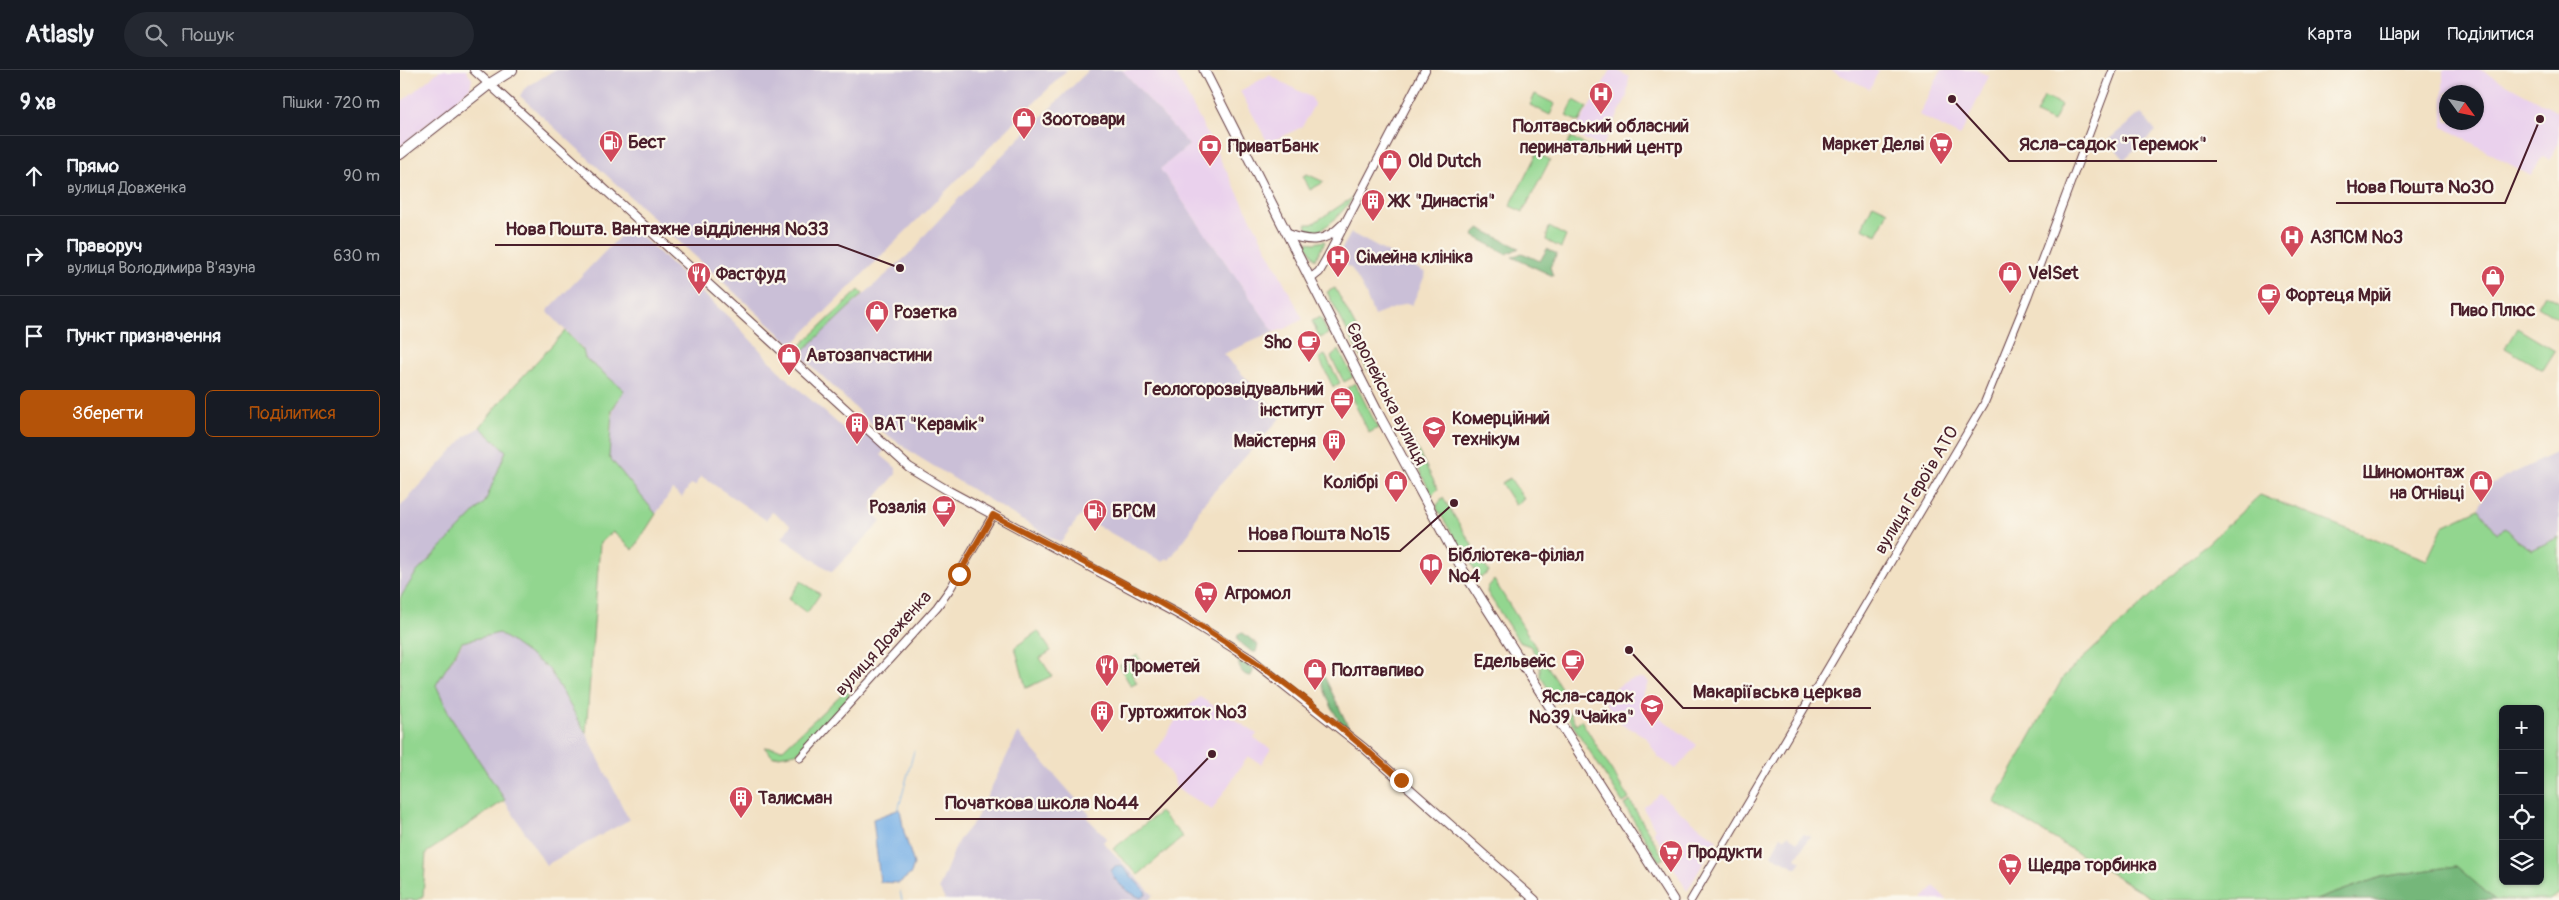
<!DOCTYPE html>
<html lang="uk">
<head>
<meta charset="utf-8">
<style>
	body { margin:0; font-family:Pangolin,sans-serif; background:#242831; color:#f1f3f6 }
	.controls { position:absolute; right:15px; bottom:15px; display:grid; overflow:hidden; border-radius:8px; box-shadow:0 1px 4px #0004 }
	.controls button { width:45px; height:45px; display:grid; place-items:center; padding:0; border:0; border-bottom:1px solid #363941; background:#171b24; color:#f1f3f6; font:25px sans-serif }
	.compass { position:absolute; left:2039px; top:15px; width:45px; height:45px; border-radius:50%; background:#171b24; box-shadow:0 1px 4px #0004; rotate:123deg }
	.stop { position:absolute; width:15px; height:15px; margin:-11px; border:4px solid #b45309; border-radius:50%; background:#fff }
	.stop.end { background:#b45309; border-color:#fff; box-shadow:0 1px 5px #0008 }
	.list { margin:0; padding:0; list-style:none }
	h2 { display:flex; justify-content:space-between; align-items:center; height:65px; margin:0; padding:0 20px; font-size:21px }
	h2 small { font-size:16px; font-weight:400; color:#9ea1a6 }
	.list li { display:grid; grid-template-columns:32px 1fr auto; gap:15px; align-items:center; box-sizing:border-box; height:80px; padding:0 20px; border-top:1px solid #363941 }
	.list b { display:block; font-size:19px; white-space:nowrap }
	.list p { margin:0; font-size:16px; white-space:nowrap; color:#9ea1a6 }
	.list em { font-size:16px; font-style:normal; color:#9ea1a6 }
	.actions { display:flex; gap:10px; padding:15px 20px }
	.actions a { flex:1; padding:11px 0; border:1px solid #b45309; border-radius:8px; text-align:center; font-size:18px; color:#b45309 }
	.actions .main { background:#b45309; color:#fff }
	.icon { flex:none; width:28px; height:28px; fill:none; stroke:currentColor; stroke-width:2; stroke-linecap:round; stroke-linejoin:round }
	.map { position:relative; flex:none; width:2159px; height:830px; overflow:hidden }
	header { display:flex; align-items:center; gap:30px; box-sizing:border-box; height:70px; padding:0 25px; background:#171b24; border-bottom:1px solid #363941 }
	header strong { font-size:24px }
	nav { display:flex; gap:28px; margin-inline-start:auto; font-size:18px }
	.search { width:350px; height:45px; background:#242831; display:flex; align-items:center; gap:12px; box-sizing:border-box; padding:0 18px; border-radius:28px; color:#9ea1a6; font-size:19px }
	main { display:flex }
	aside { flex:1; background:#171b24 }
	.map>svg:first-child { display:block }
	.built { fill:#ead1ed; fill-rule:evenodd }
	.industrial { fill:#cabfd7 }
	.green { fill:#92d68f; stroke:#6e7a5d; fill-rule:evenodd }
	.forest { fill:#75b77a; stroke:#606b52 }
	.water { fill:#77b0e7; stroke:#606889 }
	.lines { fill:none; stroke-linecap:round; stroke-linejoin:round }
	.stream { stroke:#77b0e7; stroke-width:1 }
	.tertiary-casing { stroke:#633c42; stroke-width:9 }
	.secondary-casing { stroke:#633c42; stroke-width:10 }
	.primary-casing { stroke:#633c42; stroke-width:11 }
	.trunk-casing { stroke:#633c42; stroke-width:12 }
	.tertiary { stroke:#fff; stroke-width:7 }
	.secondary { stroke:#fff; stroke-width:8 }
	.primary { stroke:#fff; stroke-width:9 }
	.trunk { stroke:#fff; stroke-width:10 }
	.route { stroke:#b45309; stroke-width:6 }
	.labels { text-anchor:middle; stroke-width:4.5; stroke-linejoin:round; paint-order:stroke }
	.poi-label { font-size:18px; font-weight:bold; fill:#4a1f2b; stroke:#fbf7ec; text-anchor:start }
	.street-label { font-size:18px; fill:#4a1f2b; stroke:#fbf7ec }
	.leader { fill:none; stroke:#4a1f2b; stroke-width:2 }
	.callout-dot { fill:#4a1f2b; stroke:#fbf7ec; stroke-width:2 }
	.callout-label { font-size:19px; text-anchor:middle; font-weight:bold; fill:#4a1f2b; stroke:#fbf7ec; stroke-width:4.5; stroke-linejoin:round; paint-order:stroke }
</style>
</head>
<body>
<header>
<strong>Atlasly</strong>
<div class="search"><svg class="icon" aria-label="search" viewBox="0 0 24 24"><circle cx="10" cy="10" r="6"/><path d="M15 15l6 6"/></svg>Пошук</div>
<nav><a>Карта</a><a>Шари</a><a>Поділитися</a></nav>
</header>
<main>
<aside>
<h2>9 хв<small>Пішки · 720 m</small></h2>
<ul class="list">
<li><svg class="icon" aria-label="ahead" viewBox="0 0 24 24"><path d="M12 20V5M6 11l6-6 6 6"/></svg><div><b>Прямо</b><p>вулиця Довженка</p></div><em>90 m</em></li>
<li><svg class="icon" aria-label="right" viewBox="0 0 24 24"><path d="M7 20v-9h11M14 6l5 5-5 5"/></svg><div><b>Праворуч</b><p>вулиця Володимира В'язуна</p></div><em>630 m</em></li>
<li><svg class="icon" aria-label="arrive" viewBox="0 0 24 24"><path d="M6 21V4h12l-3 4 3 4H6"/></svg><div><b>Пункт призначення</b></div></li>
</ul>
<div class="actions"><a class="main">Зберегти</a><a>Поділитися</a></div>
</aside>
<div class="map">
<svg width="2159" height="830" viewBox="0 0 2159 830">
	<rect width="100%" height="100%" fill="#fbf7ec"/>
	<filter id="ink" filterUnits="userSpaceOnUse"><feTurbulence type="fractalNoise" baseFrequency=".02" numOctaves="2"/><feDisplacementMap in="SourceGraphic" scale="10" xChannelSelector="R" yChannelSelector="G"/><feConvolveMatrix kernelMatrix="1 2 1 2 8 2 1 2 1" color-interpolation-filters="sRGB"/></filter>
	<filter id="wash" filterUnits="userSpaceOnUse"><feTurbulence type="fractalNoise" baseFrequency=".0096" numOctaves="4" result="noise"/><feDisplacementMap in="SourceGraphic" scale="20" xChannelSelector="R" yChannelSelector="G"/><feGaussianBlur stdDeviation="1.12" result="paint"/><feColorMatrix in="noise" values="0 0 0 0 0 0 0 0 0 0 0 0 0 0 0 0 0 1.4 0 .05"/><feComposite in="paint" operator="in"/></filter>
	<g filter="url(#wash)">
		<rect width="100%" height="100%" fill="#f2e1c4"/>
		<path class="built" d="M40,0H66L72,9L70,18L0,77V33Z
			M722,0H774L903,249L885,259L874,262L760,99L789,75Z
			M1211,0H1217L1229,7L1227,26L1203,75L1199,76L1173,64Z
			M1430,0H1479L1470,19Z
			M1541,0H1576L1589,6L1560,66L1519,45Z
			M2043,0H2081L2159,43V73L2150,89L2142,86L2131,106L2043,57ZM2076,22V52H2046V22Z
			M869,5L912,28L914,35L902,57L868,73L840,21Z
			M1243,608L1249,612L1242,626L1246,637L1297,675L1276,699L1258,687L1246,667L1220,653L1202,627L1228,610Z
			M800,627L857,664L854,668L871,679L861,694L848,686L812,740L776,718L774,709L755,683L781,642Z
			M1260,724L1279,741L1317,770L1287,821L1253,761L1255,759L1243,738Z
			M1534,816L1547,830H1523Z"/>
		<path class="industrial" d="M154,0H667L392,275L120,26L124,19Z
			M689,0H722L789,75L760,99L874,262L823,284L882,346L801,436L790,462L769,490L767,488L763,492L680,446L660,473L517,386L472,354L398,283L517,177L523,167L559,128Z
			M1741,43L1756,61L1724,89L1708,70Z
			M230,156L334,252L384,306L444,359L453,349L486,377L481,385L496,398V404L473,431L472,440L481,452L432,502L382,468L391,455L372,442L366,450L301,406L295,416L291,414L282,427L272,420L256,444L209,387L213,340L224,320L185,288L183,279L147,241Z
			M951,163L1026,203L1012,235L1007,233L974,246L964,220L952,199L936,189Z
			M80,357L106,381L85,432L16,503L0,528V437L66,366Z
			M2159,381V467L2132,480L2117,470L2106,458L2097,463L2079,439L2084,426L2081,419Z
			M99,563L149,599L186,663L229,750L146,795L51,648L36,615L63,572Z
			M618,663L690,745L687,748L707,768L703,772L753,825L749,830H545L539,818L558,771L576,749Z
			M1403,764L1410,766L1396,788L1401,791L1397,798L1371,785L1381,766L1385,768L1388,765L1397,772Z"/>
		<path class="green" d="M1135,24L1155,34L1150,45L1130,35Z
			M1644,27L1661,35L1653,52L1636,44Z
			M1174,30L1187,37L1179,52L1166,46Z
			M1171,67L1200,83V87L1197,88L1176,75L1170,86L1163,83Z
			M1137,83L1150,90L1123,142L1110,136Z
			M907,104L924,112L910,120L903,106Z
			M955,126C944,139 927,162 909,163L906,154H912Z
			M1473,134L1488,141L1477,165L1462,158Z
			M1149,157L1166,166L1161,178L1146,170Z
			M924,171L925,172L915,190L905,172L915,173Z
			M935,218L963,271L958,278L970,300L968,301L927,222Z
			M459,220L463,224L401,283L397,279Z
			M2145,224L2159,232V249L2138,236Z
			M920,247L928,264L920,268L912,251Z
			M2117,258L2155,281L2143,300L2105,278Z
			M165,261L183,280L185,288L224,320L212,340L209,387L256,444L233,480L213,462L200,473L186,663L149,599L99,563L62,572L36,615L51,648L105,730L26,783L23,826L18,830H0V528L16,503L85,432L106,381L80,357L111,319Z
			M939,280L953,307L944,312L931,287Z
			M925,285L940,313L933,317L919,288Z
			M955,313L978,358L969,363L947,318Z
			M1000,353L1007,360L1038,419L1032,425L996,355Z
			M1110,408L1124,429L1115,435L1101,413Z
			M1860,425L2027,490L2043,456L2079,439L2097,463L2106,458L2117,470L2132,480L2159,467V824L2149,830H2095L2056,796L1981,807L1916,830H1755L1594,732L1664,606ZM2103,639H2140V811H2103Z
			M1043,428L1089,502L1080,508L1037,439V435Z
			M1094,510L1166,626L1161,632H1157L1140,606V591L1130,576L1119,572L1087,522L1088,517Z
			M401,511L420,524L407,543L388,529Z
			M638,561L651,581L640,588L652,606L626,618L615,577Z
			M737,585L744,595L731,603L737,613L731,616L719,596Z
			M447,619L450,627L406,676L396,683L373,687L364,677L383,679Z
			M1169,642L1176,654L1181,650L1229,729L1223,733L1167,646Z
			M1230,731L1264,788L1259,791L1224,735Z
			M760,742L783,767L738,805L713,779Z"/>
		<path class="forest" d="M1079,158L1119,178L1107,184L1073,166Z
			M1147,179L1157,184L1150,197L1153,206L1112,187L1122,183L1140,191Z
			M843,563L858,575L856,582H852L837,570L838,564Z
			M840,589L854,599L851,606C842,606 839,598 838,590Z
			M922,605L925,608L949,658C936,656 925,620 920,608Z
			M2056,796L2095,830H1916L1981,807Z"/>
		<path class="water" d="M500,739L504,762L514,794L511,804L499,813L480,812L473,749Z
			M721,795L745,821L746,824L741,828C731,824 714,813 711,801L715,796Z"/>
		<g class="lines">
			<path class="stream" d="M498,741L514,681
				M500,821L502,830"/>
		</g>
	</g>
	<g filter="url(#ink)">
		<g class="lines">
			<g class="tertiary-casing">
				<path id="tertiary" d="M400,688L537,537L550,519L593,445
					M1291,830L1584,334L1628,226L1713,0"/>
			</g>
			<g class="secondary-casing">
				<path id="secondary" d="M74,0L509,397L547,420L785,548L851,589L964,678L1135,830
					M887,164C909,172 925,173 942,155
					M910,209L919,202L927,188L1025,0"/>
			</g>
			<g class="primary-casing">
				<path id="primary" d="M804,0L978,343L1064,502L1273,830"/>
			</g>
			<g class="trunk-casing">
				<path id="trunk" d="M0,84L88,15L112,0"/>
			</g>
			<use href="#tertiary" class="tertiary"/>
			<use href="#secondary" class="secondary"/>
			<use href="#primary" class="primary"/>
			<use href="#trunk" class="trunk"/>
		</g>
	</g>
	<g class="lines" filter="url(#ink)">
		<path class="route" d="M559,504L593,445C679,491 770,533 851,589C904,625 953,668 1001,710"/>
	</g>
	<defs>
		<g id="hospital-pin" transform="scale(1.25)"><path d="M0 17L-7.5 6A9.5 9.5 0 1 1 7.5 6Z" fill="#d1495b" stroke="#fbf7ec"/><path d="M-5-5h3v3.5h4V-5h3V5h-3V1.5h-4V5h-3Z" fill="#fff"/></g>
		<g id="shop-pin" transform="scale(1.25)"><path d="M0 17L-7.5 6A9.5 9.5 0 1 1 7.5 6Z" fill="#d1495b" stroke="#fbf7ec"/><path d="M-5-2.5h2.3a2.7 3.5 0 0 1 5.4 0H5L5.5 6h-11ZM-1.5-2.5h3a1.5 2.3 0 0 0-3 0Z" fill="#fff"/></g>
		<g id="fuel-pin" transform="scale(1.25)"><path d="M0 17L-7.5 6A9.5 9.5 0 1 1 7.5 6Z" fill="#d1495b" stroke="#fbf7ec"/><path d="M-5.5-6h7V0h2V4h1.3V-2.5L3-4.5l.8-.8L6-3V5H2.5V1h-1V6h-7ZM-4.2-4.7v3.2H.2V-4.7Z" fill="#fff"/></g>
		<g id="supermarket-pin" transform="scale(1.25)"><path d="M0 17L-7.5 6A9.5 9.5 0 1 1 7.5 6Z" fill="#d1495b" stroke="#fbf7ec"/><path d="M-6-5.5h2.5l.6 2H6L4.5 2H-2.5L-4.4-4H-6ZM-1.5 3.2a1.3 1.3 0 1 0 .1 0ZM3 3.2a1.3 1.3 0 1 0 .1 0Z" fill="#fff"/></g>
		<g id="bank-pin" transform="scale(1.25)"><path d="M0 17L-7.5 6A9.5 9.5 0 1 1 7.5 6Z" fill="#d1495b" stroke="#fbf7ec"/><path d="M-6-4H6V4H-6ZM0-2.3a2.3 2.3 0 1 0 0 4.6a2.3 2.3 0 1 0 0-4.6Z" fill="#fff"/></g>
		<g id="building-pin" transform="scale(1.25)"><path d="M0 17L-7.5 6A9.5 9.5 0 1 1 7.5 6Z" fill="#d1495b" stroke="#fbf7ec"/><path d="M-4-6H4V6H1V3H-1V6H-4ZM-2.5-4.3h1.7v1.8h-1.7ZM.8-4.3h1.7v1.8H.8ZM-2.5-1h1.7V.8h-1.7ZM.8-1h1.7V.8H.8Z" fill="#fff"/></g>
		<g id="restaurant-pin" transform="scale(1.25)"><path d="M0 17L-7.5 6A9.5 9.5 0 1 1 7.5 6Z" fill="#d1495b" stroke="#fbf7ec"/><path d="M-5-6h1v4h1v-4h1v4h1v-4h1v5L-1.5 .5V6h-2V.5L-5-1ZM5-6V6H3V1.5H1.5Q1.5-4 5-6Z" fill="#fff"/></g>
		<g id="cafe-pin" transform="scale(1.25)"><path d="M0 17L-7.5 6A9.5 9.5 0 1 1 7.5 6Z" fill="#d1495b" stroke="#fbf7ec"/><path d="M-5.5-4.5H6V0H3Q3 3.5 0 3.5H-2.5Q-5.5 3.5-5.5 0ZM3-3.2v2h1.7v-2ZM-6 4.5H4V6H-6Z" fill="#fff"/></g>
		<g id="office-pin" transform="scale(1.25)"><path d="M0 17L-7.5 6A9.5 9.5 0 1 1 7.5 6Z" fill="#d1495b" stroke="#fbf7ec"/><path d="M-6-3h4V-5.5h4V-3h4V5H-6ZM-1-4.5V-3h2v-1.5ZM-6 0V1H6V0Z" fill="#fff"/></g>
		<g id="university-pin" transform="scale(1.25)"><path d="M0 17L-7.5 6A9.5 9.5 0 1 1 7.5 6Z" fill="#d1495b" stroke="#fbf7ec"/><path d="M0-5L7-2L0 1L-7-2ZM-4 1L0 2.5L4 1V4Q0 6-4 4Z" fill="#fff"/></g>
		<g id="library-pin" transform="scale(1.25)"><path d="M0 17L-7.5 6A9.5 9.5 0 1 1 7.5 6Z" fill="#d1495b" stroke="#fbf7ec"/><path d="M-6-4Q-3-5.5-.7-3.5V5Q-3 3-6 4ZM6-4Q3-5.5 .7-3.5V5Q3 3 6 4Z" fill="#fff"/></g>
		<g id="school-pin" transform="scale(1.25)"><path d="M0 17L-7.5 6A9.5 9.5 0 1 1 7.5 6Z" fill="#d1495b" stroke="#fbf7ec"/><path d="M0-5L7-2L0 1L-7-2ZM-4 1L0 2.5L4 1V4Q0 6-4 4Z" fill="#fff"/></g>
	</defs>
	<g fill-rule="evenodd">
		<use href="#hospital-pin" x="1201" y="24"/>
		<use href="#shop-pin" x="624" y="49"/>
		<use href="#fuel-pin" x="211" y="72"/>
		<use href="#supermarket-pin" x="1541" y="74"/>
		<use href="#bank-pin" x="810" y="76"/>
		<use href="#shop-pin" x="990" y="91"/>
		<use href="#building-pin" x="973" y="131"/>
		<use href="#hospital-pin" x="1892" y="167"/>
		<use href="#hospital-pin" x="938" y="187"/>
		<use href="#shop-pin" x="1610" y="203"/>
		<use href="#restaurant-pin" x="299" y="204"/>
		<use href="#shop-pin" x="2093" y="207"/>
		<use href="#cafe-pin" x="1869" y="225"/>
		<use href="#shop-pin" x="477" y="242"/>
		<use href="#cafe-pin" x="909" y="272"/>
		<use href="#shop-pin" x="389" y="285"/>
		<use href="#office-pin" x="942" y="329"/>
		<use href="#building-pin" x="457" y="354"/>
		<use href="#university-pin" x="1034" y="358"/>
		<use href="#building-pin" x="934" y="371"/>
		<use href="#shop-pin" x="996" y="412"/>
		<use href="#shop-pin" x="2081" y="412"/>
		<use href="#cafe-pin" x="544" y="437"/>
		<use href="#fuel-pin" x="695" y="441"/>
		<use href="#library-pin" x="1031" y="495"/>
		<use href="#supermarket-pin" x="806" y="523"/>
		<use href="#cafe-pin" x="1173" y="591"/>
		<use href="#restaurant-pin" x="707" y="596"/>
		<use href="#shop-pin" x="915" y="600"/>
		<use href="#school-pin" x="1252" y="636"/>
		<use href="#building-pin" x="702" y="642"/>
		<use href="#building-pin" x="341" y="728"/>
		<use href="#supermarket-pin" x="1271" y="782"/>
		<use href="#supermarket-pin" x="1610" y="795"/>
	</g>
	<g class="labels">
		<g class="poi-label">
			<text x="642" y="55">Зоотовари</text>
			<text x="1201" y="62" text-anchor="middle">Полтавський обласний<tspan x="1201" dy="21">перинатальний центр</tspan></text>
			<text x="228" y="78">Бест</text>
			<text x="1524" y="80" text-anchor="end">Маркет Делві</text>
			<text x="828" y="82">ПриватБанк</text>
			<text x="1008" y="97">Old Dutch</text>
			<text x="990" y="137">ЖК "Династія"</text>
			<text x="1910" y="173">АЗПСМ №3</text>
			<text x="956" y="193">Сімейна клініка</text>
			<text x="1628" y="209">VelSet</text>
			<text x="316" y="210">Фастфуд</text>
			<text x="1886" y="231">Фортеця Мрій</text>
			<text x="2093" y="246" text-anchor="middle">Пиво Плюс</text>
			<text x="494" y="248">Розетка</text>
			<text x="892" y="278" text-anchor="end">Sho</text>
			<text x="406" y="291">Автозапчастини</text>
			<text x="924" y="325" text-anchor="end">Геологорозвідувальний<tspan x="924" dy="21">інститут</tspan></text>
			<text x="1052" y="354">Комерційний<tspan x="1052" dy="21">технікум</tspan></text>
			<text x="474" y="360">ВАТ "Керамік"</text>
			<text x="916" y="377" text-anchor="end">Майстерня</text>
			<text x="2064" y="408" text-anchor="end">Шиномонтаж<tspan x="2064" dy="21">на Огнівці</tspan></text>
			<text x="978" y="418" text-anchor="end">Колібрі</text>
			<text x="526" y="443" text-anchor="end">Розалія</text>
			<text x="712" y="447">БРСМ</text>
			<text x="1048" y="491">Бібліотека-філіал<tspan x="1048" dy="21">№4</tspan></text>
			<text x="824" y="529">Агромол</text>
			<text x="1156" y="597" text-anchor="end">Едельвейс</text>
			<text x="724" y="602">Прометей</text>
			<text x="932" y="606">Полтавпиво</text>
			<text x="1234" y="632" text-anchor="end">Ясла-садок<tspan x="1234" dy="21">№39 "Чайка"</tspan></text>
			<text x="720" y="648">Гуртожиток №3</text>
			<text x="358" y="734">Талисман</text>
			<text x="1288" y="788">Продукти</text>
			<text x="1628" y="801">Щедра торбинка</text>
		</g>
		<g class="street-label">
			<text transform="translate(987 324) rotate(63)" y="6">Європейська вулиця</text>
			<text transform="translate(1516 420) rotate(-59)" y="6">вулиця Героїв АТО</text>
			<text transform="translate(483 573) rotate(-48)" y="6">вулиця Довженка</text>
		</g>
	</g>
	<path class="leader" d="M1552 29L1609 91H1817M2140 49L2105 133H1936M500 198L438 175H95M1054 433L1000 481H838M1229 580L1283 638H1471M812 684L749 749H535"/>
	<g class="callout-dot">
		<circle cx="1552" cy="29" r="5"/>
		<circle cx="2140" cy="49" r="5"/>
		<circle cx="500" cy="198" r="5"/>
		<circle cx="1054" cy="433" r="5"/>
		<circle cx="1229" cy="580" r="5"/>
		<circle cx="812" cy="684" r="5"/>
	</g>
	<g class="callout-label">
		<text x="1713" y="80">Ясла-садок "Теремок"</text>
		<text x="2020" y="123">Нова Пошта №30</text>
		<text x="267" y="165">Нова Пошта. Вантажне відділення №33</text>
		<text x="919" y="470">Нова Пошта №15</text>
		<text x="1377" y="628">Макаріївська церква</text>
		<text x="642" y="739">Початкова школа №44</text>
	</g>
</svg>
<div class="controls">
<button>+</button>
<button>−</button>
<button><svg class="icon" aria-label="locate" viewBox="0 0 24 24"><circle cx="12" cy="12" r="6"/><path d="M12 2v4M12 18v4M2 12h4M18 12h4"/></svg></button>
<button><svg class="icon" aria-label="layers" viewBox="0 0 24 24"><path d="M12 4l9 5-9 5-9-5zM3 14l9 5 9-5"/></svg></button>
</div>
<svg class="compass" viewBox="-18 -18 36 36"><path d="M0-13l5 13h-10z" fill="#e53935"/><path d="M0 13l5-13h-10z" fill="#9ea1a6"/></svg>
<div class="stop" style="left:559px;top:504px"></div>
<div class="stop end" style="left:1001px;top:710px"></div>
</div>
</main>
</body>
</html>
